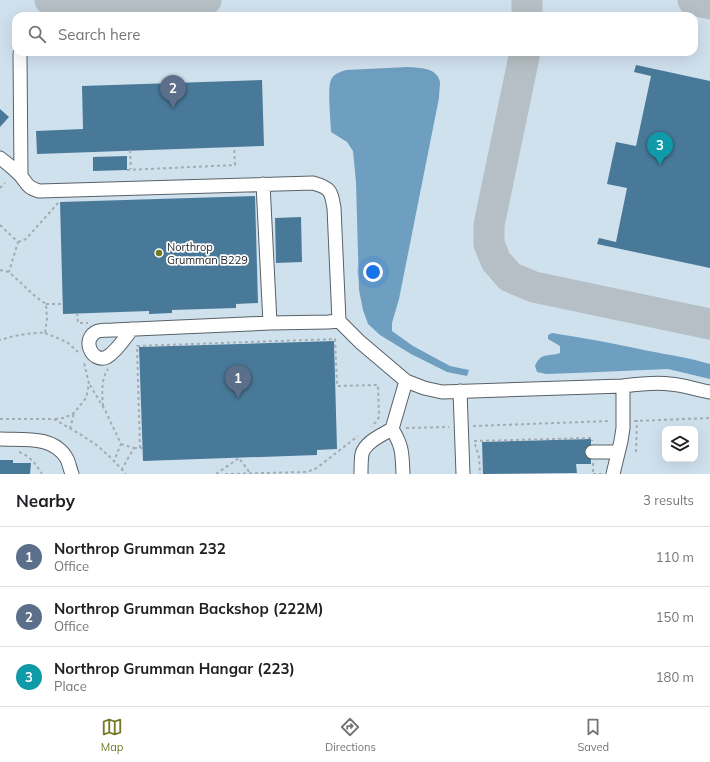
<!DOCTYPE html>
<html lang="en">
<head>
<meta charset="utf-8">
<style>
	body { margin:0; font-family:Mulish,sans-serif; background:#f6f6f6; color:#202124 }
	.controls { position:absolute; right:12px; bottom:12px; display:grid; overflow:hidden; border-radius:8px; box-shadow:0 4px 16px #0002 }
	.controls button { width:36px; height:36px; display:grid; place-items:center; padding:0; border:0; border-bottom:1px solid #e0e0e0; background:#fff; color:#202124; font:20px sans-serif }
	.you { position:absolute; left:373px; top:272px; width:14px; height:14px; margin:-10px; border:3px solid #fff; border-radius:50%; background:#1a73e8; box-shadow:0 0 0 6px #1a73e833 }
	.badge { display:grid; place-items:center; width:26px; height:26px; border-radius:50%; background:#727923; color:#fff; font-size:13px; font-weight:700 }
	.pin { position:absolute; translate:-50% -33px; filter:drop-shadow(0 1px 2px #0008) }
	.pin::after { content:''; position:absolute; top:21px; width:14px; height:12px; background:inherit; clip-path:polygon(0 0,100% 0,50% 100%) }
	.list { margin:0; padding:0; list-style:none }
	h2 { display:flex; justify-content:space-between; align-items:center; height:52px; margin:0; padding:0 16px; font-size:17px }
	h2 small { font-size:13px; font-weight:400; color:#757577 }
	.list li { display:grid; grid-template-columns:26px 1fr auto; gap:12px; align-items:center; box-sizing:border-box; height:60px; padding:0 16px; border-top:1px solid #e0e0e0 }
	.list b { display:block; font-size:15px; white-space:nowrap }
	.list p { margin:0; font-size:13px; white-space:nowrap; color:#757577 }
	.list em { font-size:13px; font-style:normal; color:#757577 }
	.icon { flex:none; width:22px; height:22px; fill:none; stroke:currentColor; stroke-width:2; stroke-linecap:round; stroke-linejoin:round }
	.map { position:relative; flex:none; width:710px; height:474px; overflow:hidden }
	.search { position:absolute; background:#fff; box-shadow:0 4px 16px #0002; left:12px; right:12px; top:12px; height:44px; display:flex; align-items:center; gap:10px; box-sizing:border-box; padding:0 14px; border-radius:12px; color:#757577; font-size:15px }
	.sheet { height:232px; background:#fff }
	nav { display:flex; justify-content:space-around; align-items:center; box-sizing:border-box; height:56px; border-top:1px solid #e0e0e0; background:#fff; font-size:11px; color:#757577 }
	nav a { display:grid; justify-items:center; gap:2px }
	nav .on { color:#727923 }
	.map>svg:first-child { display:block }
	.built { fill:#d0e1ee; fill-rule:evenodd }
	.water { fill:#6e9fc0 }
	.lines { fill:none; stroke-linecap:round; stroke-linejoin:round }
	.taxiway { stroke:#b6bfc5; stroke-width:31 }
	.building { fill:#497999 }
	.minor-casing { stroke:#586167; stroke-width:15 }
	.path { stroke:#a3acb2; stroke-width:2; stroke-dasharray:3 3; stroke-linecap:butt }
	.minor { stroke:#fff; stroke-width:13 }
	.poi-dot { fill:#727923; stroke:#fff; stroke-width:1.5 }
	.labels { text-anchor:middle; stroke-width:3.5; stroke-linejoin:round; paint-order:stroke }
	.poi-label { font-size:11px; fill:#25292c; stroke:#fff; text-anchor:start }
</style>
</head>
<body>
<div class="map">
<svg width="710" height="474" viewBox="0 0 710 474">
	<rect width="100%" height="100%" fill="#e0ebf2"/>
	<path class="built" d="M0,0H710V474H0ZM16,16H694V52H16ZM665,429H695V459H665Z"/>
	<path class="water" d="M408,67C419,68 437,67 440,82C440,87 439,93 439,98L399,299L392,323V331L413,346L450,366L469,370L467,376L447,372L411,354L380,335L368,324L363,310L359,290L356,182L353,151L347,142L331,132C331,122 327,88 331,80C333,74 340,72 346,70Z
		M552,333C585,338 617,344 649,351C670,355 690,358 710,364V379L668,369L575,373L546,374L537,372L535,366C541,352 547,357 560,353V346L548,339V335Z"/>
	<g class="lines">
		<path class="taxiway" d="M50,0L61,4L86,5L206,0
			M693,0L710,4
			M527,16V0
			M525,52L489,225V244L496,261L510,277L534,287L710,324"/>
	</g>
	<path class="building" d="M636,65L710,81V268L597,244L599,238L616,242L627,188L607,184L616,142L636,146L651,76L634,72Z
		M262,80L264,146L37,154L36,131L83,129L82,86Z
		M0,109L9,117L0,127Z
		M127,156V170L93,171V157Z
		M255,196L258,303L236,304V308L172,310V313L149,314V311L63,314L60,202Z
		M301,217L302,262L276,263L275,218Z
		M334,341L337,449L317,450V455L143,461L139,347Z
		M591,439V464H576L577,473L483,474L482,442Z
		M0,460H13V463H31L30,474H0Z"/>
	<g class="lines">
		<g class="minor-casing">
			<path id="minor" d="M20,54L21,176
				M0,158C7,163 14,169 20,175C28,184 26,187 39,191L313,183C331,188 331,191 334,208L339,321
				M263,184L270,323
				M132,329C125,338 117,351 107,357C92,364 80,338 98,331C103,330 109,330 113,330L270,323L328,322L339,321L360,342L406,381L424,388L442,392L623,386C639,384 655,382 670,384C684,385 697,390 710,392
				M460,391L463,474
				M392,429C403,447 402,454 403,474
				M0,439C23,440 54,435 67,459C69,463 70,469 72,474
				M592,452H618
				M361,474C361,468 361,460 362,454C365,442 382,435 392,429L406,381
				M613,474L621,441L623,428V386"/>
		</g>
		<path class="path" d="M130,150L131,169
			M127,170L235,165L234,147
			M0,188L5,183
			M0,225L18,242L9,272
			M18,242L26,239L58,203
			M0,270L9,272L36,297L46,304L47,319L45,333C32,332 12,336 0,340
			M46,304H63
			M77,313L78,323H88
			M45,333L67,342L78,352
			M90,385L105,410L121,444L114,461
			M103,406C102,394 101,379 108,369
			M0,419H54L83,436L98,446L114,461L126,474
			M55,419L64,418L74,413L86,398L89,384L84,363
			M634,421L710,418
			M473,426L611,421
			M406,428L449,427
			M70,429L74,413
			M474,441L592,438V441
			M121,444L134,448L122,469
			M475,444L479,457L480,474
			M134,448H142
			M140,448L137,346L335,339L337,386L378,385L379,417L376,422L371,426
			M19,452C30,456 36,464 42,474
			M636,452L637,420
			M593,463V474
			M216,474L239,458L250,473
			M225,474L305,472L313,470L318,467L358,436
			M593,474H602"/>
		<use href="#minor" class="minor"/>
	</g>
	<circle class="poi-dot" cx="159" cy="253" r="4"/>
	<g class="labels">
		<g class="poi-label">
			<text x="167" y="251">Northrop<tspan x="167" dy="13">Grumman B229</tspan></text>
		</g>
	</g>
</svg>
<div class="controls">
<button><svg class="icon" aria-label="layers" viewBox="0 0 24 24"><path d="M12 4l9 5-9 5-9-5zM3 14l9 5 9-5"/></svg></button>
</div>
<div class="you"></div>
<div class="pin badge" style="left:238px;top:398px;background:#5c6f8a">1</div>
<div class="pin badge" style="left:173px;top:108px;background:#5c6f8a">2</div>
<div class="pin badge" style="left:660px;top:165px;background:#0f9aa8">3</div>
<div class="search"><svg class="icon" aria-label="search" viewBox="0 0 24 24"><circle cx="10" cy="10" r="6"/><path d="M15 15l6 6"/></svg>Search here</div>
</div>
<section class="sheet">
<h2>Nearby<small>3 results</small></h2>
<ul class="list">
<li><span class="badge" style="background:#5c6f8a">1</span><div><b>Northrop Grumman 232</b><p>Office</p></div><em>110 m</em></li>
<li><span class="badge" style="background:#5c6f8a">2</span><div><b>Northrop Grumman Backshop (222M)</b><p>Office</p></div><em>150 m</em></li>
<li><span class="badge" style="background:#0f9aa8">3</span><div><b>Northrop Grumman Hangar (223)</b><p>Place</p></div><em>180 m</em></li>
</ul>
</section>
<nav>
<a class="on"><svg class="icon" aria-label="map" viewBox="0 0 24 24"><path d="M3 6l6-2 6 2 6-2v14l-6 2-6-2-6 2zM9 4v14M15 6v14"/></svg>Map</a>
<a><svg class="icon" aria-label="directions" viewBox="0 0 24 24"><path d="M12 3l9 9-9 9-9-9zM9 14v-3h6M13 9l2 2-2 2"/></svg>Directions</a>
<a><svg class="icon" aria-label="saved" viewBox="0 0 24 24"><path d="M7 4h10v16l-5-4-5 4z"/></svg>Saved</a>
</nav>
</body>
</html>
